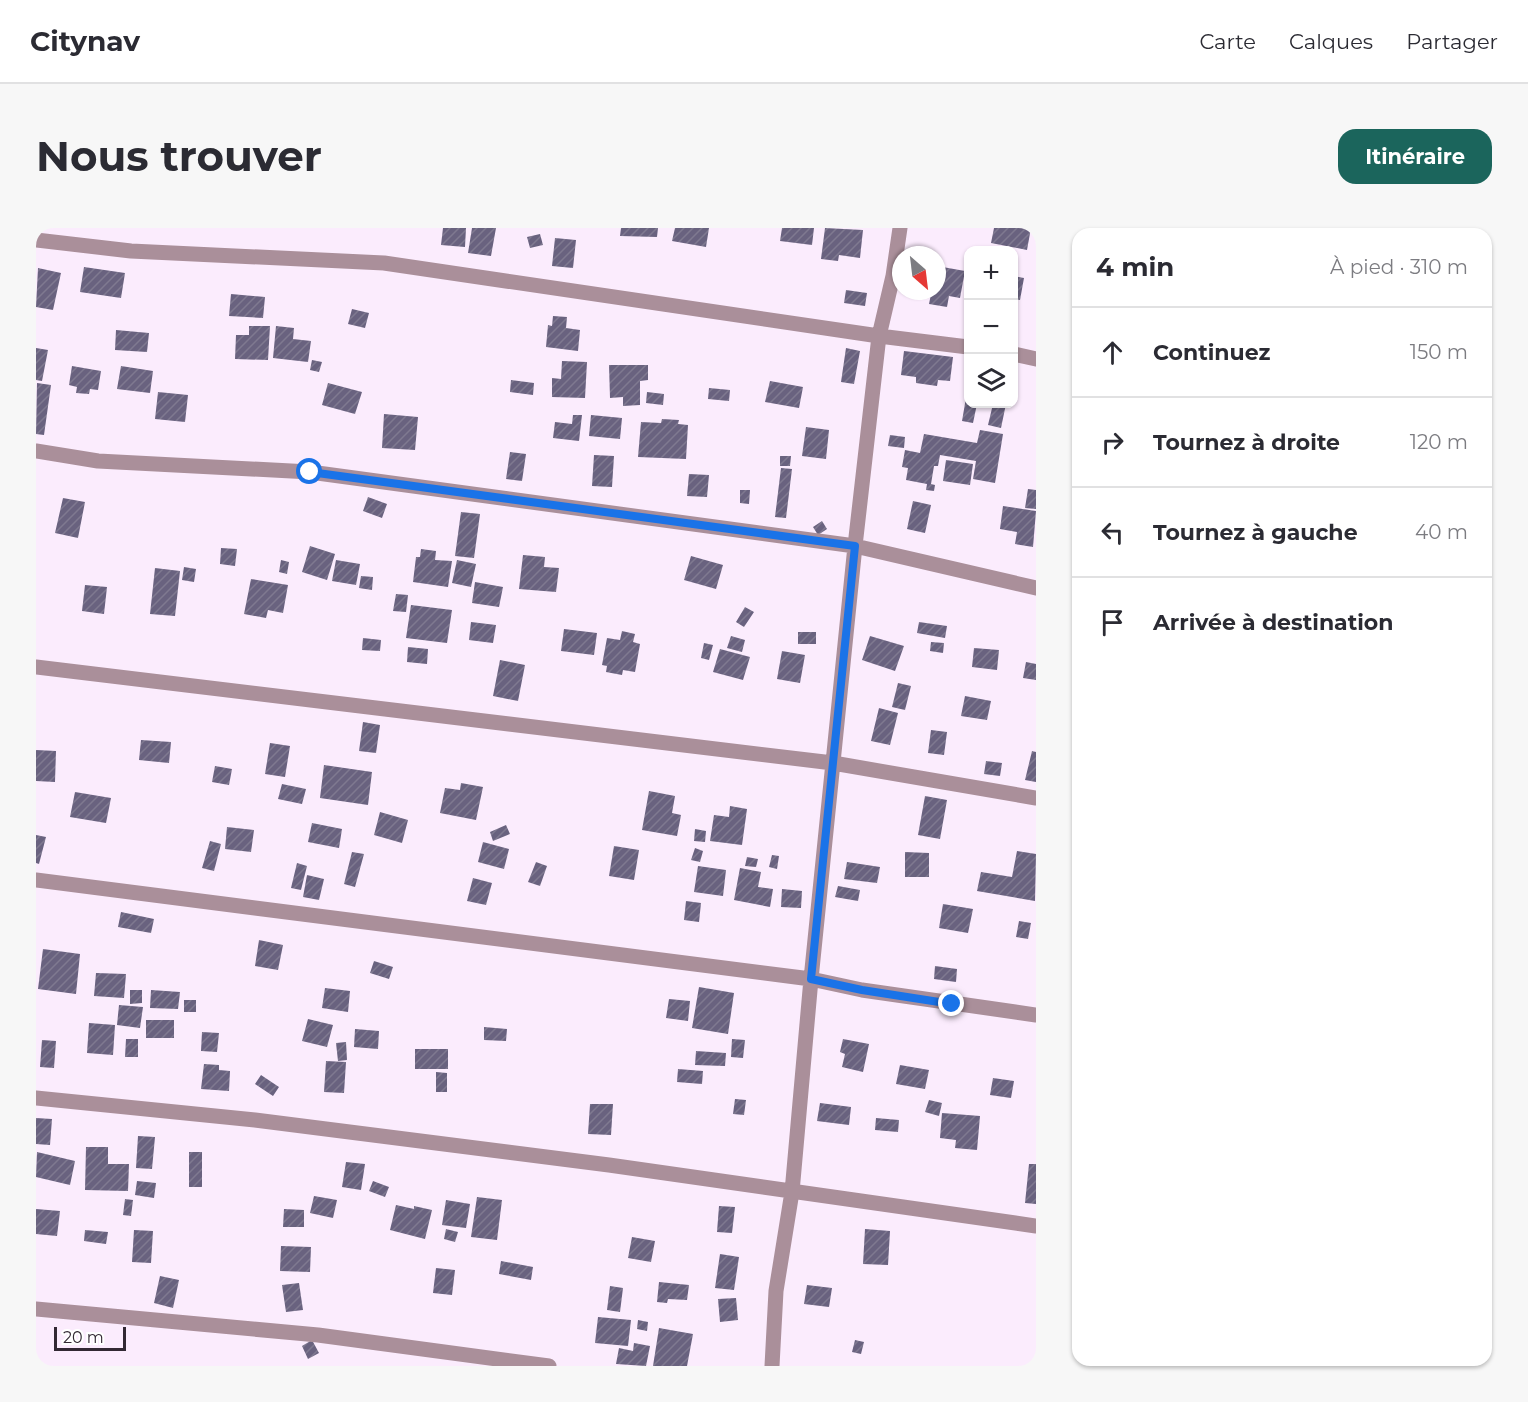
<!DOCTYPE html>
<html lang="fr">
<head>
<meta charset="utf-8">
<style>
	body { margin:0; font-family:Montserrat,sans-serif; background:#f7f7f7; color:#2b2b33 }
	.controls { position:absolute; right:18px; top:18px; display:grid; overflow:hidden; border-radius:12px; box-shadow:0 2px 4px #0004 }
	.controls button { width:54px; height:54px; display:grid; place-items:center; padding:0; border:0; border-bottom:2px solid #e1e1e2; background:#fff; color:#2b2b33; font:30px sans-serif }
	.compass { position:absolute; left:856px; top:18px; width:54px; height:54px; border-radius:50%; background:#fff; box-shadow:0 2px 4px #0004; rotate:152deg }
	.scale { position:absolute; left:18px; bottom:15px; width:72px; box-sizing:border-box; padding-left:6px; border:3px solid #322833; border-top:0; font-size:16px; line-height:21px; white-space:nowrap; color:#322833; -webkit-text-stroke:4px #fff; paint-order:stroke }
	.stop { position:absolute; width:18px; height:18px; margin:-14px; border:4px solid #1a73e8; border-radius:50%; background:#fff }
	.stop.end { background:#1a73e8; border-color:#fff; box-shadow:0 2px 6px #0008 }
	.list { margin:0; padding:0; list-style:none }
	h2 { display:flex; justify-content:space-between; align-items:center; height:78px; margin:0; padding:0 24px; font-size:26px }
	h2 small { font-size:20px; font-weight:400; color:#7c7c81 }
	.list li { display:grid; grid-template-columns:39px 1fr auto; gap:18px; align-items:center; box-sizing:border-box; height:90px; padding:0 24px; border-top:2px solid #e1e1e2 }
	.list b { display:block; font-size:22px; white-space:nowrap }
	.list em { font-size:20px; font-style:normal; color:#7c7c81 }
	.icon { flex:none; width:33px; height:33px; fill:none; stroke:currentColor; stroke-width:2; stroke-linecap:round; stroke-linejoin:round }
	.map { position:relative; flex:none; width:1000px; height:1138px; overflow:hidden; border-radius:18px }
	header { display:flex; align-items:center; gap:36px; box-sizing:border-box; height:84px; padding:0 30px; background:#fff; border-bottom:2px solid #e1e1e2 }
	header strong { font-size:28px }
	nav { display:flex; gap:33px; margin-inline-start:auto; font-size:21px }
	.intro { display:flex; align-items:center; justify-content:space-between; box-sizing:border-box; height:144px; padding:0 36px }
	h1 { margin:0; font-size:42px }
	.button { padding:15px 27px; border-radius:18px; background:#1b655c; color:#fff; font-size:21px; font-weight:700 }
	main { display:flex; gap:36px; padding:0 36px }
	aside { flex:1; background:#fff; border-radius:18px; box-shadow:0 2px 4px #0004 }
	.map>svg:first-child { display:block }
	.building { fill:url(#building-hatch) }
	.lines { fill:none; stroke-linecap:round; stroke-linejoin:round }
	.minor { stroke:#aa8f9a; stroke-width:15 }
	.route { stroke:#1a73e8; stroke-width:8 }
</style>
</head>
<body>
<header>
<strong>Citynav</strong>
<nav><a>Carte</a><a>Calques</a><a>Partager</a></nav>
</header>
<div class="intro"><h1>Nous trouver</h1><a class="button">Itinéraire</a></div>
<main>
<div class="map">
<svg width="1000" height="1138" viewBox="0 0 1000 1138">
	<defs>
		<pattern id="building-hatch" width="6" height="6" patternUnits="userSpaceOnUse" patternTransform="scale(1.5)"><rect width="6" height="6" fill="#69627f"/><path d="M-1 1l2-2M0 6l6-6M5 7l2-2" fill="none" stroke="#7f7990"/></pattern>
	</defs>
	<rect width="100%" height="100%" fill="#fbecfd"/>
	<path class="building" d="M407,0H430L429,19L405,17Z
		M436,0H460L455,28L432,25Z
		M585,0H622L621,9L584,8Z
		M639,0H673L670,19L636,13Z
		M746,0H778L776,17L744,13Z
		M789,0L827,2L824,30L803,27L802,33L785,31Z
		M958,0H995L991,22L955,15Z
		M504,6L507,17L494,20L491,9Z
		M519,10L540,12L537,40L516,38Z
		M901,38L929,43L924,70L913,68L911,79L893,76L895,66L887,64L901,63Z
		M48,39L89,45L85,70L44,64Z
		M2,40L25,45L17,82L0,79Z
		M978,48L988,50L984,72L978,71Z
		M810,62L831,65L829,78L808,75Z
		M195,66L229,69L227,90L193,88Z
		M316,81L333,85L329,100L312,96Z
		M517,88L531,89L530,100L544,102L542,123L510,119L512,97L516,98Z
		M213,98H234L232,132L199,131L200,107H213Z
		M240,98L258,100L257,111L275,113L272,134L237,130Z
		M80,102L113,105L111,124L79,122Z
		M0,120L12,122L6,153L0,152Z
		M810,120L824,123L818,156L805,154Z
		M868,123L917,129L914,153L902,152L901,158L880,155V149L865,147Z
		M276,132L286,134L283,144L274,142Z
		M526,133L551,134L549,170L516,169V150L525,151Z
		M573,137H612V152L604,153V177L587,178V169L574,170Z
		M36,138L65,143L62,162L54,161L53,166L40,165L41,159L33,157Z
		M85,138L117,143L114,165L81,161Z
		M475,152L498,155L497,167L474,164Z
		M734,153L767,159L763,180L729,174Z
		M1,155L15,157L8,207L0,206Z
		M292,155L326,164L319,186L286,177Z
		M673,160L694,162L693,173L672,171Z
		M122,164L152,167L149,194L119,191Z
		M611,164L628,166L627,177L610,175Z
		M931,164L932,176H941L937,195L926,193Z
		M957,176H970L965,200L952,197Z
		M348,186L382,189L379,222L346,220Z
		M537,187H546L543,213L517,210L519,194L536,196Z
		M555,187L586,190L584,211L553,208Z
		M626,191L643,192L642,196L652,197L650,231L602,229L605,194L625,195Z
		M770,199L793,202L790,231L766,228Z
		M944,202L967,206L959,255L937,251L940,233L904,227L902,238H898L895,256L899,257L898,263L890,262L891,256L870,252L872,240L866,239L869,222L884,225L888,206L941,215Z
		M854,207L869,209L868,220L852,218Z
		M474,224L490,226L486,253L470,251Z
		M558,227L578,228L576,259L556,258Z
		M744,228H755L754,238H744Z
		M910,232L937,236L934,257L907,253Z
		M745,240L756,241L750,290L739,289Z
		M653,246L673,247L671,269L651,268Z
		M992,261L1000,262V281L989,280Z
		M704,262H714L713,276L704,275Z
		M332,269L351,276L346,290L327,283Z
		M27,270L49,274L42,310L19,305Z
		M877,273L895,277L889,305L871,301Z
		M967,278L1000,283L997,319L979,316L981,304L964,301Z
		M425,284L444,286L438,330L419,328Z
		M786,293L791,301L782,307L777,299Z
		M274,318L299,326L291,352L266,344Z
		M185,320L201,321L199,338L184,336Z
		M385,321L400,323L399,332L416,333L412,359L377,354L380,329H384Z
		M487,327L509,329L508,339L523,340L520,364L483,361Z
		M655,328L687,337L680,361L648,352Z
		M245,332L253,334L251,346L243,344Z
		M300,332L324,336L320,357L296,353Z
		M421,332L440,336L435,359L416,355Z
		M148,339L160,341L158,354L146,352Z
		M119,340L144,343L139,388L114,386Z
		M325,348L337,349L336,362L323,360Z
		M215,351L252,357L247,385L232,382L230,390L208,386Z
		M439,354L467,359L463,379L436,375Z
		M49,357L71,359L68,386L46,383Z
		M360,366L372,367L370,384L357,383Z
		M375,377L416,382L411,415L370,410Z
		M709,379L718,384L708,399L700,394Z
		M435,394L460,397L457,415L433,412Z
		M883,394L911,398L909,410L881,405Z
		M528,401L561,405L558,427L525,423Z
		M586,403L599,406L597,414L604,416L599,444L587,442L586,447L570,444L571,438L566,437L571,410L584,412Z
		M762,404H780V416H762Z
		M695,408L709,412L706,424L691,420Z
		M834,408L868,418L859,443L826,432Z
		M327,410L345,412L344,423L326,422Z
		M895,414L908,415L907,425L894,423Z
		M668,415L677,417L673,432L665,430Z
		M372,419L392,421L391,436L371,434Z
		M938,420L963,422L961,442L936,439Z
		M684,421L714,429L707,452L677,444Z
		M746,423L769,427L764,455L741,451Z
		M464,432L489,437L482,473L457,468Z
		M990,434L1000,436V452L987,450Z
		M862,455L875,458L869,482L856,479Z
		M929,468L955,473L951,492L925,488Z
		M843,480L862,485L854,517L835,513Z
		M327,494L344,497L340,525L323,523Z
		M895,502L911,504L908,527L892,525Z
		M105,512L135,514L133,535L103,532Z
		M234,515L254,518L249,549L229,546Z
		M0,522L20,523L19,554L0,553Z
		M996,523L1000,524V554L989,552Z
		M950,533L966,535L964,548L948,546Z
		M288,537L336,544L332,577L284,570Z
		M179,538L196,541L193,557L176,554Z
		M425,555L447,559L440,592L404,585L409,560L424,562Z
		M246,556L270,561L266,576L242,571Z
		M613,563L639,568L636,585L645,587L641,608L606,602Z
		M39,564L75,570L70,595L34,589Z
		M889,568L911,572L904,611L882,607Z
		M694,578L711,581L706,617L674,613L678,587L693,589Z
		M344,584L372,592L366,615L338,607Z
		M276,595L306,601L303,620L272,614Z
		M470,597L474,606L457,613L454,604Z
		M191,599L218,602L215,624L189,621Z
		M659,601L670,603L669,614L658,613Z
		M0,607L10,609L3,636L0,635Z
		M174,613L185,616L178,643L166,640Z
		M447,614L473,621L468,641L442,634Z
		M578,618L603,622L598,652L573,648Z
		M659,620L667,623L664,634L655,632Z
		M981,623L1000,626L999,673L941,663L945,644L976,649Z
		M316,624L328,626L319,659L308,656Z
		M869,624L893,625V649H869Z
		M736,627L743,628L741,641L733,639Z
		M711,629L722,631L720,639L709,638Z
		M500,634L511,638L504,658L492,654Z
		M811,634L844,639L841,655L808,651Z
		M261,635L271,638L265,662L255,660Z
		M662,638L690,642L687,668L658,664Z
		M704,640L725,644L722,659L737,661L734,679L698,672Z
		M271,647L288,651L283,672L267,669Z
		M437,650L456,655L450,677L431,673Z
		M802,658L824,662L822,673L799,669Z
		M746,661L766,663L765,680L745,679Z
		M650,673L665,675L663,694L648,692Z
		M907,676L937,681L932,705L903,700Z
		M85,684L118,691L115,705L82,699Z
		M983,693L995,695L992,711L980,709Z
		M223,712L247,717L242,742L219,738Z
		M7,721L44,726L40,766L2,761Z
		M338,733L357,739L353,751L334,745Z
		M899,738L921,741L920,754L898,751Z
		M60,745L90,746L88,770L58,768Z
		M663,759L698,765L692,806L656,800Z
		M289,760L314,763L312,784L286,780Z
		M94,762H106V775L94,776Z
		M115,762L144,764L142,781L114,780Z
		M633,771L654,773L652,793L630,790Z
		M148,772H160V784H148Z
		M83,777L107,779L104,800L81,797Z
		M272,791L297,797L291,819L266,813Z
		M110,792H138V810H110Z
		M53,795L79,797L77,827L51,825Z
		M448,799L471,801L470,813L448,812Z
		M319,801L343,803L342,821L318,819Z
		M166,804L183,805L181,824L165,823Z
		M90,811H102V829H89Z
		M696,811L709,812L707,830L695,829Z
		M807,811L833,816L827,844L806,839L809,826L804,824Z
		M6,812L20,813L18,840L4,839Z
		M310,814L311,832L302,833L300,815Z
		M379,821H412V841H379Z
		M660,823L690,825L689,838L659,837Z
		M290,833L310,834L308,865L288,864Z
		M168,836L183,837V842L194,843L193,863L165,861Z
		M864,837L893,842L889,861L860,856Z
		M642,841L667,843L666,856L641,854Z
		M400,844L411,845V864H400Z
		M225,847L243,859L237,868L219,856Z
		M957,850L978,853L975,870L954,867Z
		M699,871L710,872L708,887L697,886Z
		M893,872L906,875L903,888L889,884Z
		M784,875L815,879L813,897L781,893Z
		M554,876H577L575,907L552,906Z
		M906,885L944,888L941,922L919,920L920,912L904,910Z
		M0,890L16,891L14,917L0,916Z
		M840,890L863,892L862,904L839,902Z
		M102,908L119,909L116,941L100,940Z
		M50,919H72V936H93L92,963L49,962Z
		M1,924L39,933L34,957L0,949Z
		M153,924H166V959H153Z
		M310,934L329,936L325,962L306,959Z
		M993,936H1000V976L989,975Z
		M101,953L120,955L118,970L99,967Z
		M337,953L353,959L349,969L333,963Z
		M278,968L301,972L297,990L274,985Z
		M441,969L466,972L461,1012L435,1009Z
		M89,971L97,972L95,988L87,987Z
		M410,972L434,976L430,1000L406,997Z
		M360,977L378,981V978L396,982L389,1011L354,1002Z
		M683,978L699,979L696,1005L681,1004Z
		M0,981L24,983L21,1008L0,1006Z
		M248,981L268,982V999H247Z
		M410,1001L422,1004L419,1014L408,1011Z
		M829,1001L854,1003L852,1037L827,1036Z
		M49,1002L72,1004L70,1016L48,1013Z
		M98,1002L117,1003L115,1035L96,1034Z
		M596,1009L619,1013L615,1034L592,1030Z
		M245,1018L275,1019L274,1044L244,1043Z
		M684,1026L703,1029L698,1062L679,1060Z
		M465,1033L497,1039L495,1052L463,1046Z
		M400,1040L419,1042L416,1067L397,1065Z
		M124,1048L143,1052L137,1080L118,1075Z
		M623,1054L653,1057L651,1072L632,1071L631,1075L621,1074Z
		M263,1055L267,1082L250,1084L246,1057Z
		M771,1057L796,1060L793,1079L768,1076Z
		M574,1058L587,1060L584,1084L571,1082Z
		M700,1070L702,1092L684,1094L682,1071Z
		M562,1089L595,1092L592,1118L559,1115Z
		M602,1092L612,1094L611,1103L601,1101Z
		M623,1100L657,1106L651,1138H617Z
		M276,1112L283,1125L272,1131L266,1118Z
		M819,1112L828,1114L825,1126L816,1124Z
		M598,1115L614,1118L610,1138L580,1136L583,1120L597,1123Z"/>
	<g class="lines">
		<path class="minor" d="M0,12L95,23L348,35L843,108L932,119
			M978,126L1000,131
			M0,223L62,233L274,244L819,318L1000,360
			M0,439L797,535L1000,570
			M0,652L775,751L826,762L1000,787
			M0,870L219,892L573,937L1000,998
			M0,1081L282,1107L513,1138
			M736,1138L740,1063L756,964L775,751L819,318L843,108L857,48L864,0"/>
	</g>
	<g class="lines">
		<path class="route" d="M274,244L819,318L775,751L826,762L916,776"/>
	</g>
</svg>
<div class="controls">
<button>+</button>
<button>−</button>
<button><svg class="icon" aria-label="layers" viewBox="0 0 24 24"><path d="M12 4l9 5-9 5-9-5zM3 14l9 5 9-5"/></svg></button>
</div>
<svg class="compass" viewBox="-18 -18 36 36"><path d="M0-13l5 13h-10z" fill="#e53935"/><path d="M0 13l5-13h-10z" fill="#7c7c81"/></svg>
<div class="scale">20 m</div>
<div class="stop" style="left:274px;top:244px"></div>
<div class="stop end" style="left:916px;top:776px"></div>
</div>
<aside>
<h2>4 min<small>À pied · 310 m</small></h2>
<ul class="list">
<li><svg class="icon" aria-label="ahead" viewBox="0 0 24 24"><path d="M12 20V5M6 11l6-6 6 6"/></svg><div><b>Continuez</b></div><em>150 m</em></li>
<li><svg class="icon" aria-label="right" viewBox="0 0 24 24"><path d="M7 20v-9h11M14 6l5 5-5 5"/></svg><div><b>Tournez à droite</b></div><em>120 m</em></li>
<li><svg class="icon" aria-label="left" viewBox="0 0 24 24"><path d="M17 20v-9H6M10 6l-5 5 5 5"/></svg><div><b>Tournez à gauche</b></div><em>40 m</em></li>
<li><svg class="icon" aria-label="arrive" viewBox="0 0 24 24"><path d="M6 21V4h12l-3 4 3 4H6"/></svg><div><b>Arrivée à destination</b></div></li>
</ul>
</aside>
</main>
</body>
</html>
